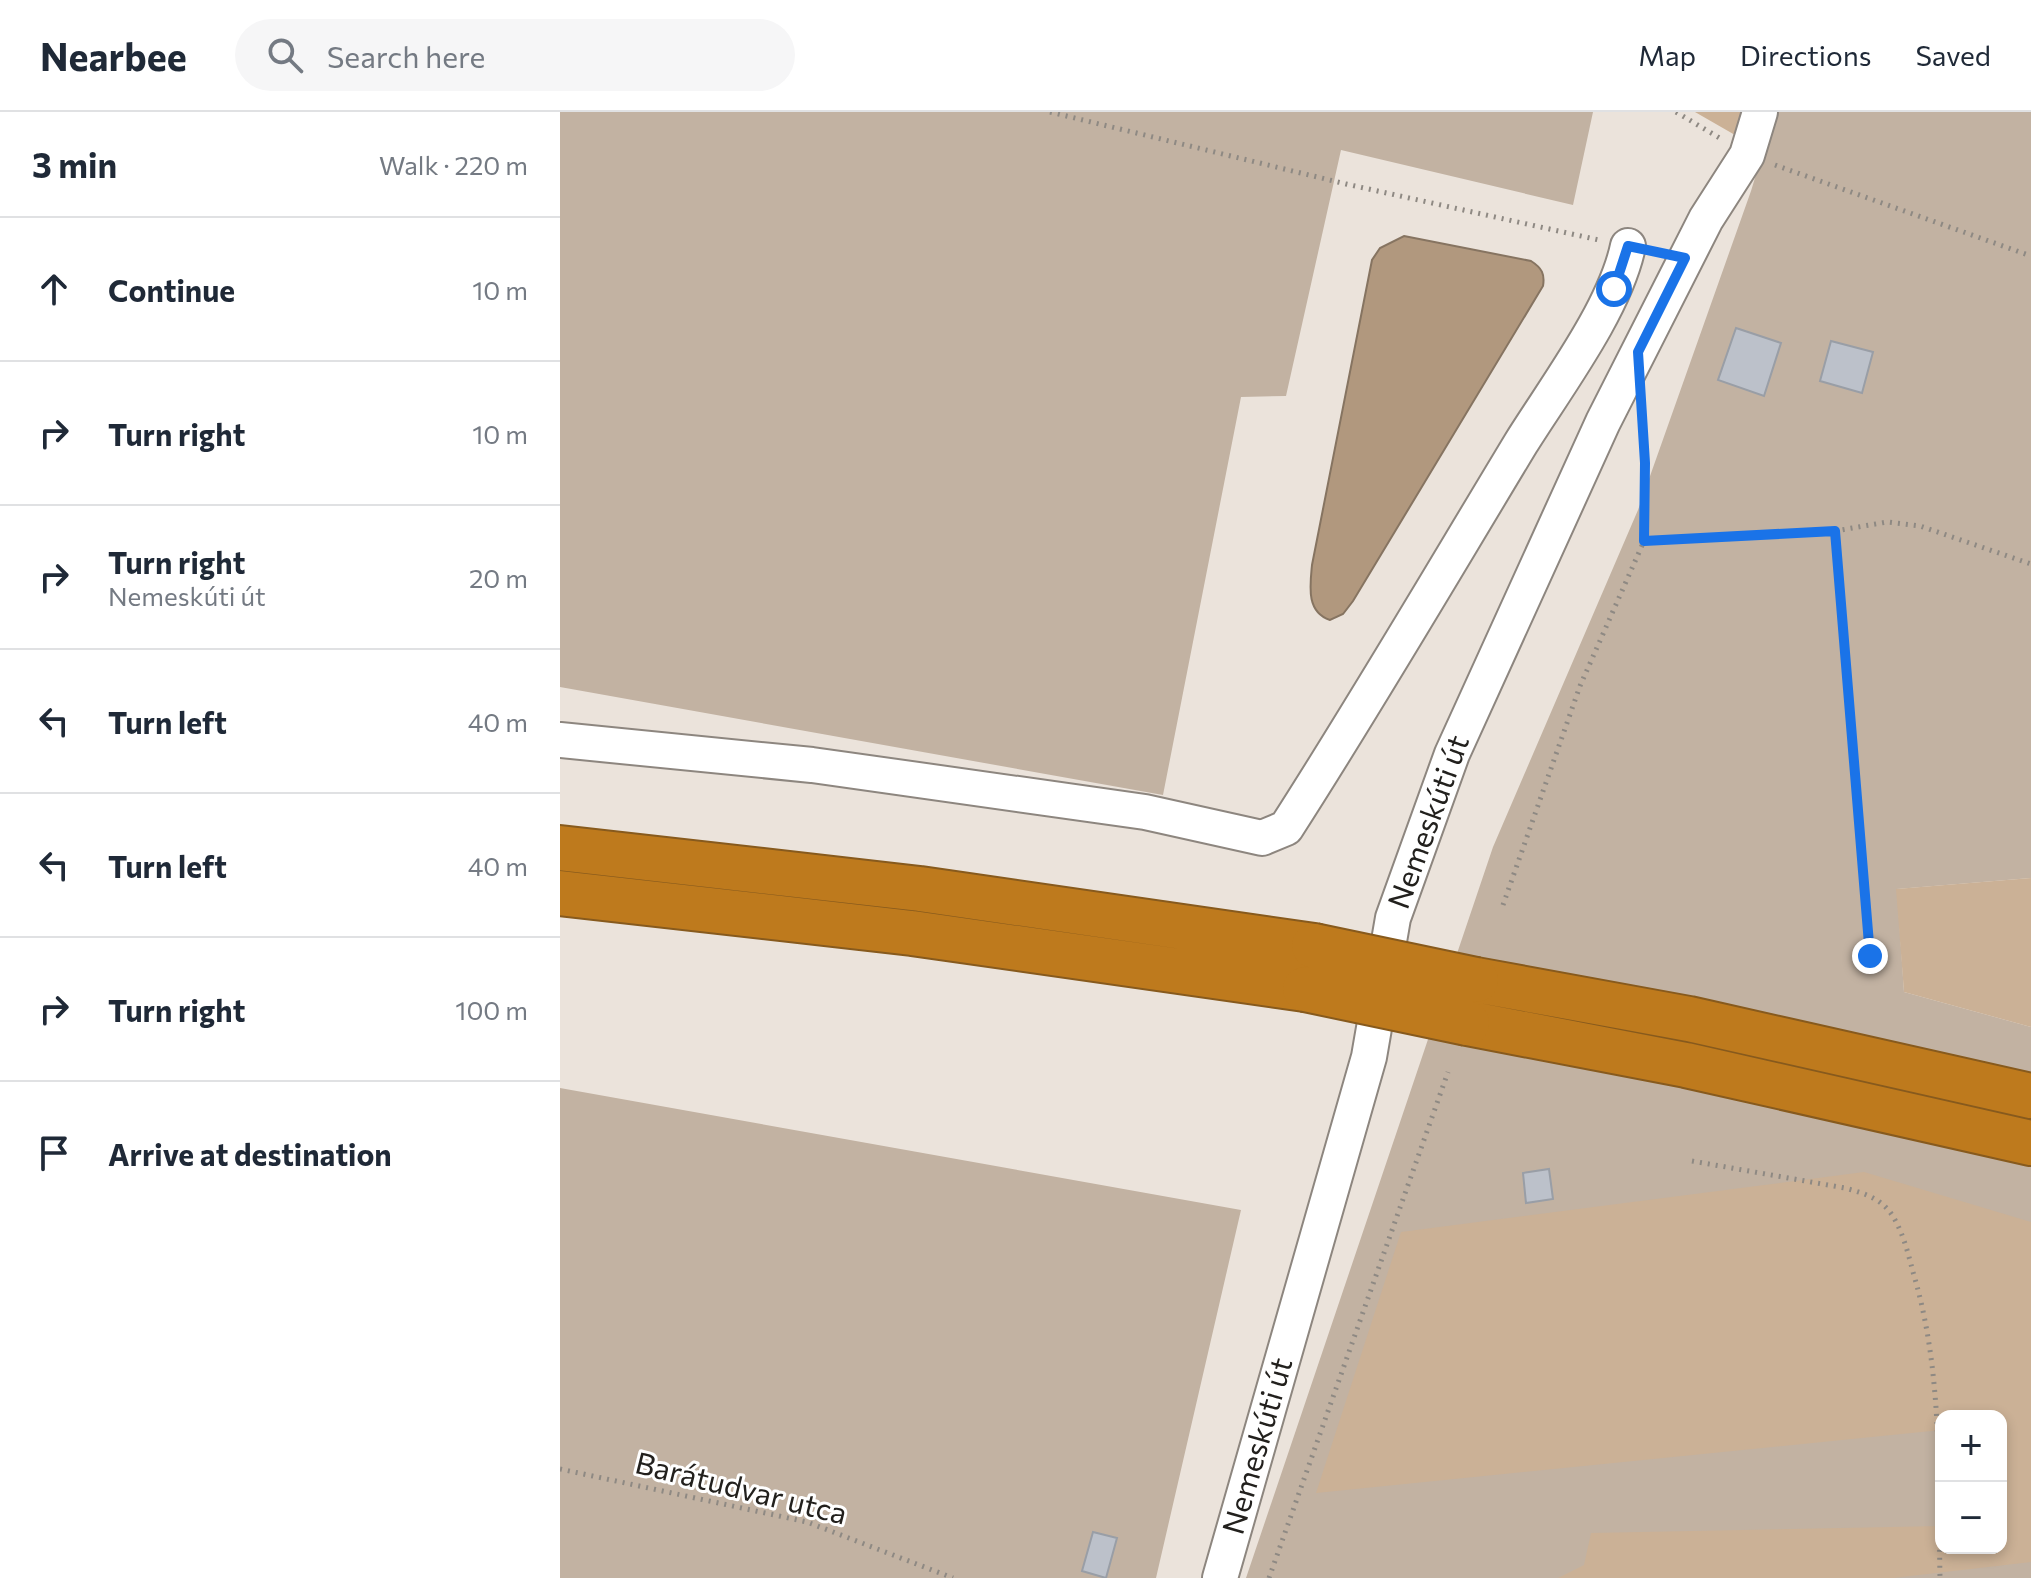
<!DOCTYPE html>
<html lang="en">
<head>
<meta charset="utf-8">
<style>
	body { margin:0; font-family:Commissioner,sans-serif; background:#f6f6f7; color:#1f2937 }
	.controls { position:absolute; right:24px; bottom:24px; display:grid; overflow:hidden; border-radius:16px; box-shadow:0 4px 12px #0003 }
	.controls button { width:72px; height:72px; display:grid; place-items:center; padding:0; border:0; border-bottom:2px solid #e0e1e3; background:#fff; color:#1f2937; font:40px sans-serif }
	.stop { position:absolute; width:24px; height:24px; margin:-18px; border:6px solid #1a73e8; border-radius:50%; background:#fff }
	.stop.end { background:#1a73e8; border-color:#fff; box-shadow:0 2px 8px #0008 }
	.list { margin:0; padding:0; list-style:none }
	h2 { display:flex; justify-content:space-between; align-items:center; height:104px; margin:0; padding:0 32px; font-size:34px }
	h2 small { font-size:26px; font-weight:400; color:#747a83 }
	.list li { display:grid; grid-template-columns:52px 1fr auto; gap:24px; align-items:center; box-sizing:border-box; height:144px; padding:0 32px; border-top:2px solid #e0e1e3 }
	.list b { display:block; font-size:30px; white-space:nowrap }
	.list p { margin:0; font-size:26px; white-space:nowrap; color:#747a83 }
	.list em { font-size:26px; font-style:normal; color:#747a83 }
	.icon { flex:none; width:44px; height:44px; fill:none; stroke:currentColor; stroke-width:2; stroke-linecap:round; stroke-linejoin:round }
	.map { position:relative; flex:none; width:1471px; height:1466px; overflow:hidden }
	header { display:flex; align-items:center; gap:48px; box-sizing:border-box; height:112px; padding:0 40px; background:#fff; border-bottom:2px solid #e0e1e3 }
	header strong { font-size:38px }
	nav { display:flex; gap:44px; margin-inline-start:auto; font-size:28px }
	.search { width:560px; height:72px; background:#f6f6f7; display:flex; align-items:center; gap:20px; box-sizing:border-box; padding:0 28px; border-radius:44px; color:#747a83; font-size:30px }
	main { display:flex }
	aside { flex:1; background:#fff }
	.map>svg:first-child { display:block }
	.green { fill:#c2b2a2; fill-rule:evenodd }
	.forest { fill:#cbb196 }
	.water { fill:#b1987e; stroke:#867461; stroke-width:2 }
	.building { fill:#bcc1ca; stroke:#999ea6; stroke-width:2 }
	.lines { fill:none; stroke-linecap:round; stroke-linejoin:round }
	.minor-casing { stroke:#8d867f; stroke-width:38 }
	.highway-casing { stroke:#875a1d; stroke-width:48 }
	.path { stroke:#8e8983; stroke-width:5; stroke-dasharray:2 6; stroke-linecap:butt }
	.minor { stroke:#fff; stroke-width:34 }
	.highway { stroke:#be7a1d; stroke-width:44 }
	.highway-bridge-casing { stroke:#875a1d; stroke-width:48; stroke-linecap:butt }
	.highway-bridge { stroke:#be7a1d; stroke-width:44 }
	.route { stroke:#1a73e8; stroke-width:10 }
	.labels { text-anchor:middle; stroke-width:6; stroke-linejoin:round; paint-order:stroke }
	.street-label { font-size:30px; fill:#22201d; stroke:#fff }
</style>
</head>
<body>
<header>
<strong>Nearbee</strong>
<div class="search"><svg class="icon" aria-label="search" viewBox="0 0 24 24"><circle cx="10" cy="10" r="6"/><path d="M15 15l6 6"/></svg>Search here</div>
<nav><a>Map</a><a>Directions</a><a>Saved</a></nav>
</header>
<main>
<aside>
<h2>3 min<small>Walk · 220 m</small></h2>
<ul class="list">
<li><svg class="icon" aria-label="ahead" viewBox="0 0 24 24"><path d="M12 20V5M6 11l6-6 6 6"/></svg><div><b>Continue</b></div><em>10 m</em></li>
<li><svg class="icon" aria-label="right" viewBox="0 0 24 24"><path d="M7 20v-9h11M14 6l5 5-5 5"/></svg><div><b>Turn right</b></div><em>10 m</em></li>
<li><svg class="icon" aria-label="right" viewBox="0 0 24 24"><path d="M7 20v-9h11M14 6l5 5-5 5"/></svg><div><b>Turn right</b><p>Nemeskúti út</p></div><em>20 m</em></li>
<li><svg class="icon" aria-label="left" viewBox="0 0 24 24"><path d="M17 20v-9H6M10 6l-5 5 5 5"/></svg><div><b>Turn left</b></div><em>40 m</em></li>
<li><svg class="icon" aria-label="left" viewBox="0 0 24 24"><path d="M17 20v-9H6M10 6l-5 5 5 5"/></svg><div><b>Turn left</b></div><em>40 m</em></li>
<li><svg class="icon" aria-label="right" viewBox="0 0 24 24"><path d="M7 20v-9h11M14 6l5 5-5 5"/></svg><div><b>Turn right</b></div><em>100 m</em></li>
<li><svg class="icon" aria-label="arrive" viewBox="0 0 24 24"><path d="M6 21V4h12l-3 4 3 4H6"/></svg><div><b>Arrive at destination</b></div></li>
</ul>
</aside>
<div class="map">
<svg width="1471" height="1466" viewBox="0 0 1471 1466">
	<rect width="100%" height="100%" fill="#ebe3db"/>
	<path class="green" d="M0,0H1033L1013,93L781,38L726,284L681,285L603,683L0,575Z
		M1215,0H1471V766L1337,777L1344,880L1471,915V1466H686L933,735L1078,398L1191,79ZM1381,1304H1441V1436H1381Z
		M0,976L681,1098L596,1466H0Z"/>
	<path class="forest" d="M1135,0H1182L1175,23Z
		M1471,766V915L1344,880L1336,777Z
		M1304,1060L1471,1110V1450L1333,1466H998L1024,1453L1031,1421L1381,1414V1436H1441V1304H1381V1318L756,1381L841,1120Z"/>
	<path class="water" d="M844,124L971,149C982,156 985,162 983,174L793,489L783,502L770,508C746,500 750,474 752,453L812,148L820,136Z"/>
	<path class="building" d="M1176,216L1221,231L1204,284L1158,268Z
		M1271,229L1313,240L1302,281L1260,269Z
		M989,1057L993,1087L966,1091L963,1061Z
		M533,1420L557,1426L546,1466L522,1459Z"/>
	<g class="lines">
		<g class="minor-casing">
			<path id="minor" d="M0,628L252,653L585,700L702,726L726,716C807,590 883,460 961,331C996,275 1055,197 1068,134
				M660,1466L809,945L833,806L892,642L1043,310L1146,107L1187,43L1200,0"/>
		</g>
		<g class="highway-casing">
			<path id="highway" d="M0,736L360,777L754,834
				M0,781L352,821L745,877
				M916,868L1129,907L1471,984
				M907,911L1126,953L1471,1031"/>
		</g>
		<path class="path" d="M490,0L786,72L1039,128
			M1116,0L1163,28
			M1215,53L1471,144
			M1083,300L1084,429L1275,419L1327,410L1360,414L1471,452
			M1275,419L1310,844
			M943,793L1020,574L1084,429
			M1132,1049L1285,1076C1303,1081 1321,1086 1332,1103C1343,1120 1348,1141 1353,1160C1383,1260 1378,1363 1380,1466
			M0,1357L247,1410L393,1466
			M709,1466L888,960"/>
		<use href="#minor" class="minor"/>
		<use href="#highway" class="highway"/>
		<g class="highway-bridge-casing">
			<path id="highway-bridge" d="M754,834L916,868
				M745,877L907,911"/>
		</g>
		<use href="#highway-bridge" class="highway-bridge"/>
	</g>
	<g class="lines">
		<path class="route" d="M1054,177L1068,134L1125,146L1078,240L1085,351L1084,429L1275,419L1310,844"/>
	</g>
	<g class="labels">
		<g class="street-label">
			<text transform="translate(869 710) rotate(-70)" y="10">Nemeskúti út</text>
			<text transform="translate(698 1334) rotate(-74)" y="10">Nemeskúti út</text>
			<text transform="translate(181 1377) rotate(14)" y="10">Barátudvar utca</text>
		</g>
	</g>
</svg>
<div class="controls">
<button>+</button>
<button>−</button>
</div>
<div class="stop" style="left:1054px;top:177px"></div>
<div class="stop end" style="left:1310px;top:844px"></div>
</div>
</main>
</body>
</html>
